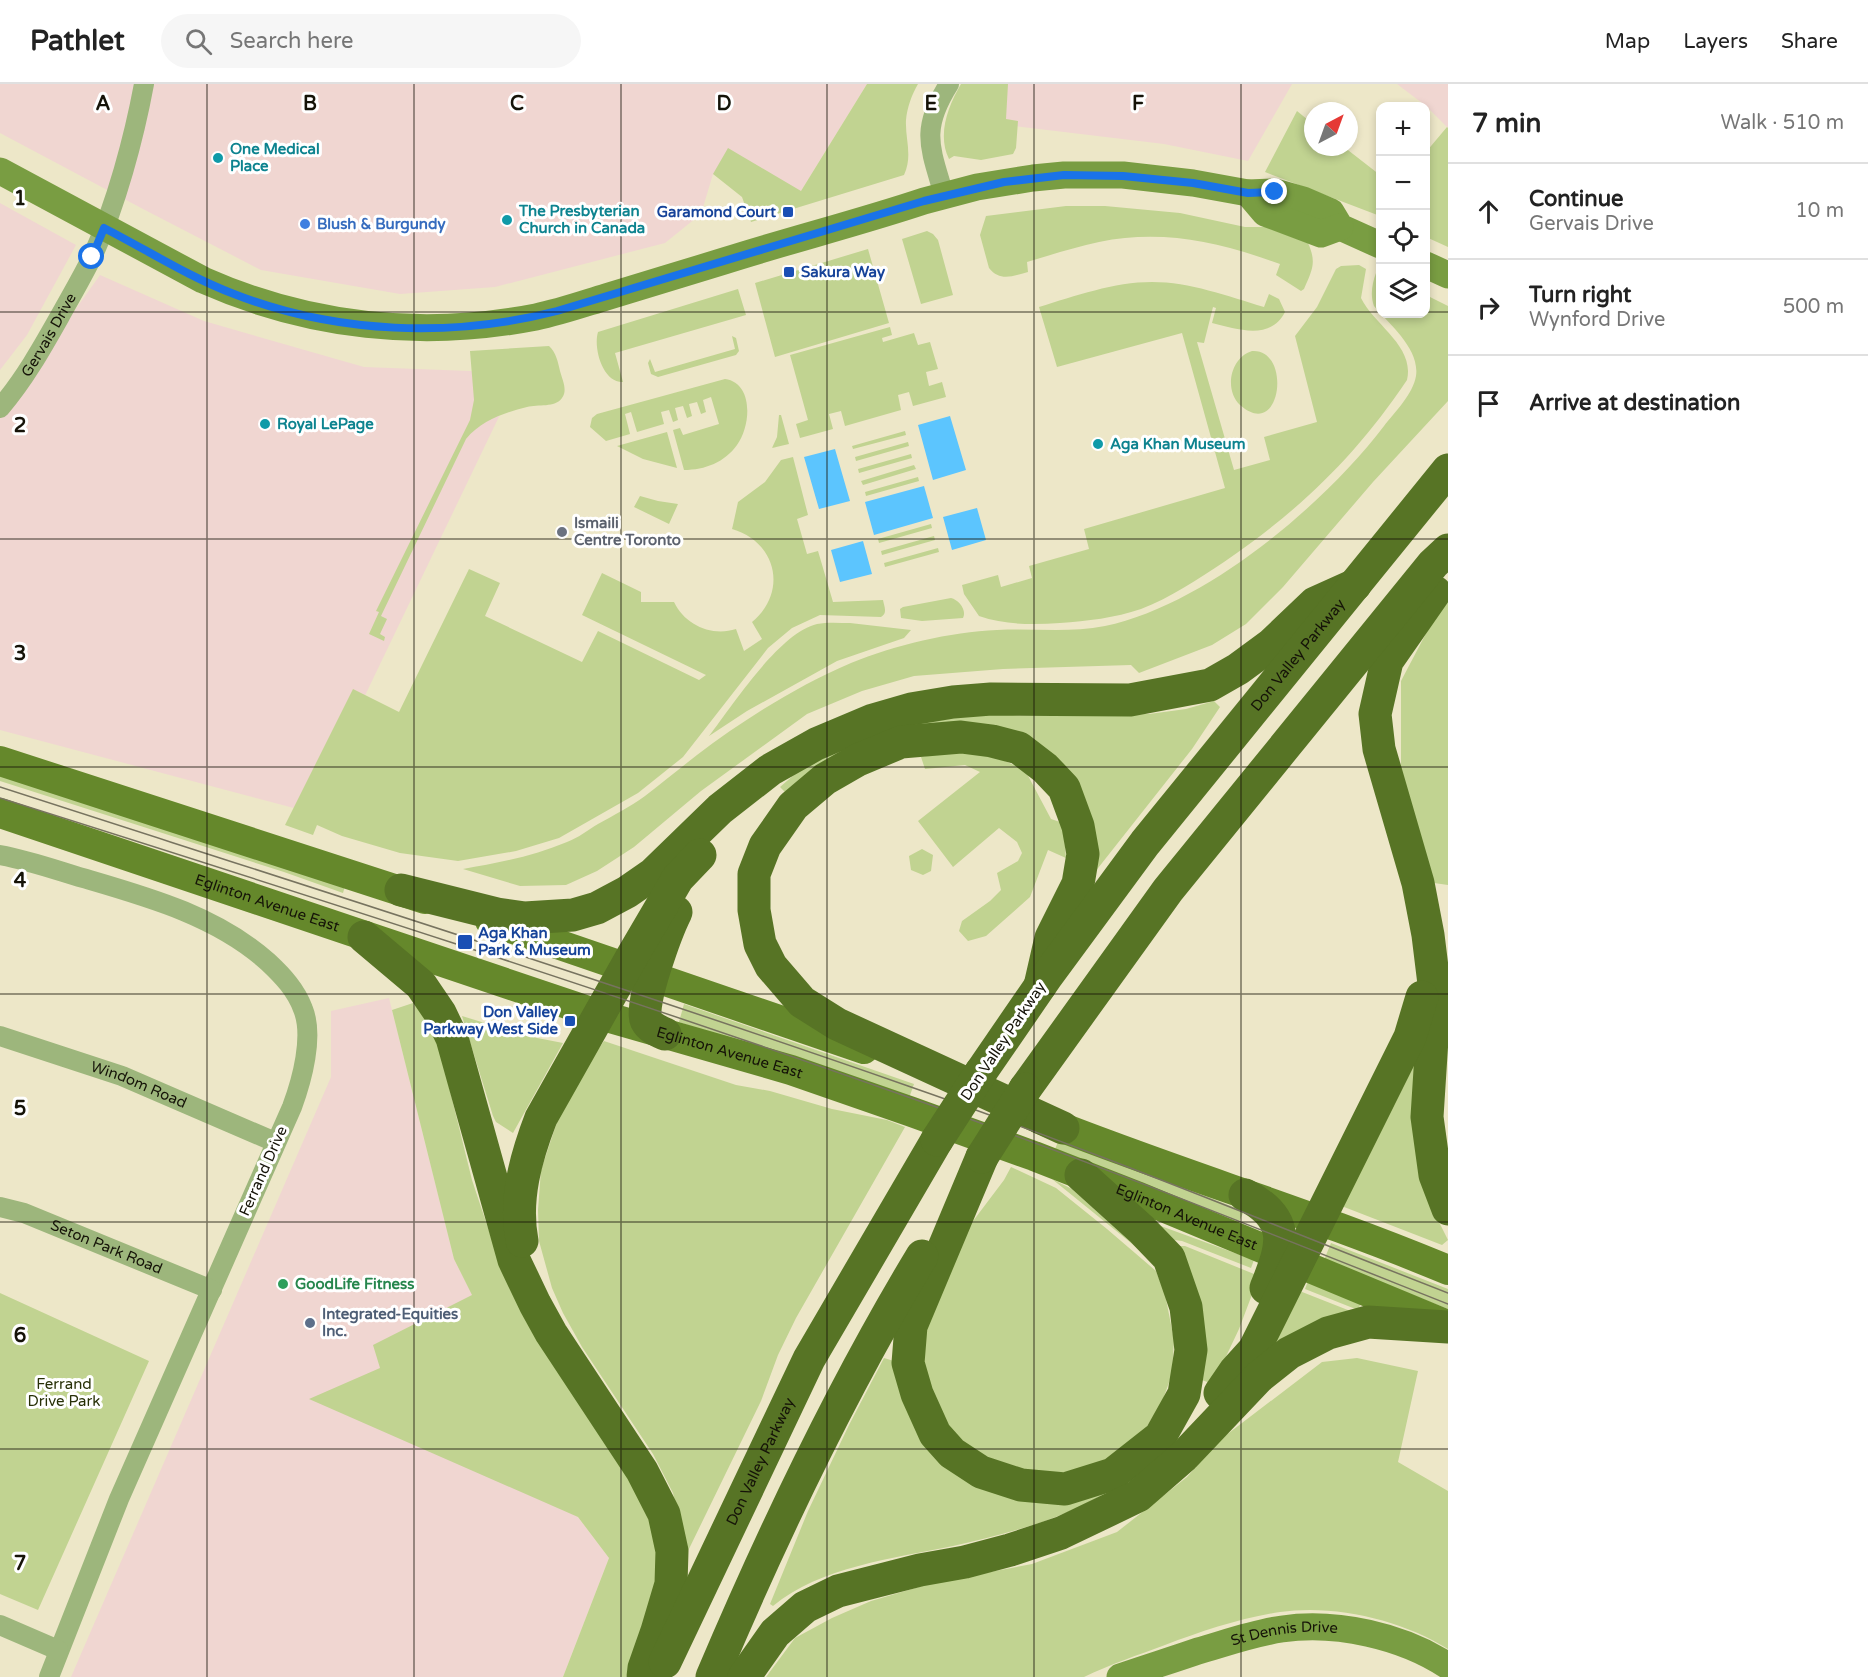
<!DOCTYPE html>
<html lang="en">
<head>
<meta charset="utf-8">
<style>
	body { margin:0; font-family:"Varela Round",sans-serif; background:#f6f6f6; color:#222 }
	.controls { position:absolute; right:18px; top:18px; display:grid; overflow:hidden; border-radius:12px; box-shadow:0 3px 9px #0003 }
	.controls button { width:54px; height:54px; display:grid; place-items:center; padding:0; border:0; border-bottom:2px solid #e0e0e0; background:#fff; color:#222; font:30px sans-serif }
	.compass { position:absolute; left:1304px; top:18px; width:54px; height:54px; border-radius:50%; background:#fff; box-shadow:0 3px 9px #0003; rotate:41deg }
	.stop { position:absolute; width:18px; height:18px; margin:-14px; border:4px solid #1a73e8; border-radius:50%; background:#fff }
	.stop.end { background:#1a73e8; border-color:#fff; box-shadow:0 2px 6px #0008 }
	.list { margin:0; padding:0; list-style:none }
	h2 { display:flex; justify-content:space-between; align-items:center; height:78px; margin:0; padding:0 24px; font-size:26px }
	h2 small { font-size:20px; font-weight:400; color:#767676 }
	.list li { display:grid; grid-template-columns:39px 1fr auto; gap:18px; align-items:center; box-sizing:border-box; height:96px; padding:0 24px; border-top:2px solid #e0e0e0 }
	.list b { display:block; font-size:22px; white-space:nowrap }
	.list p { margin:0; font-size:20px; white-space:nowrap; color:#767676 }
	.list em { font-size:20px; font-style:normal; color:#767676 }
	.icon { flex:none; width:33px; height:33px; fill:none; stroke:currentColor; stroke-width:2; stroke-linecap:round; stroke-linejoin:round }
	.map { position:relative; flex:none; width:1448px; height:1593px; overflow:hidden }
	header { display:flex; align-items:center; gap:36px; box-sizing:border-box; height:84px; padding:0 30px; background:#fff; border-bottom:2px solid #e0e0e0 }
	header strong { font-size:28px }
	nav { display:flex; gap:33px; margin-inline-start:auto; font-size:21px }
	.search { width:420px; height:54px; background:#f6f6f6; display:flex; align-items:center; gap:15px; box-sizing:border-box; padding:0 21px; border-radius:33px; color:#767676; font-size:22px }
	main { display:flex }
	aside { flex:1; background:#fff }
	.map>svg:first-child { display:block }
	.commercial { fill:#f0d6d1 }
	.green { fill:#c1d391 }
	.water { fill:#5cc5fe }
	.lines { fill:none; stroke-linecap:round; stroke-linejoin:round }
	.street { stroke:#9db67c; stroke-width:20 }
	.secondary { stroke:#799d42; stroke-width:27 }
	.primary { stroke:#65882b; stroke-width:30 }
	.highway { stroke:#577425; stroke-width:33 }
	.tram { stroke:#77735f; stroke-width:1.5 }
	.highway-bridge { stroke:#577425; stroke-width:33 }
	.route { stroke:#1a73e8; stroke-width:8 }
	.grid { fill:none; stroke:#151308; stroke-width:1.5; stroke-opacity:0.55 }
	.culture-dot { fill:#0f9aa8; stroke:#fff; stroke-width:2 }
	.transit-dot { fill:#1a4fb4; stroke:#fff; stroke-width:2 }
	.shop-dot { fill:#3f7fe0; stroke:#fff; stroke-width:2 }
	.worship-dot { fill:#6b7280; stroke:#fff; stroke-width:2 }
	.leisure-dot { fill:#2e9e5b; stroke:#fff; stroke-width:2 }
	.service-dot { fill:#5c6f8a; stroke:#fff; stroke-width:2 }
	.labels { text-anchor:middle; stroke-width:6; stroke-linejoin:round; paint-order:stroke }
	.culture-label { font-size:15px; font-weight:bold; fill:#0d838f; stroke:#fff; text-anchor:start }
	.transit-label { font-size:15px; font-weight:bold; fill:#164399; stroke:#fff; text-anchor:end }
	.shop-label { font-size:15px; font-weight:bold; fill:#366cbe; stroke:#fff; text-anchor:start }
	.street-label { font-size:15px; fill:#151308; stroke:#fff }
	.worship-label { font-size:15px; font-weight:bold; fill:#5b616d; stroke:#fff; text-anchor:start }
	.leisure-label { font-size:15px; font-weight:bold; fill:#27864d; stroke:#fff; text-anchor:start }
	.service-label { font-size:15px; font-weight:bold; fill:#4e5e75; stroke:#fff; text-anchor:start }
	.park-label { font-size:15px; fill:#273007; stroke:#fff }
	.grid-label { font-size:20px; text-anchor:middle; font-weight:bold; fill:#151308; stroke:#fff; stroke-width:6; stroke-linejoin:round; paint-order:stroke }
</style>
</head>
<body>
<header>
<strong>Pathlet</strong>
<div class="search"><svg class="icon" aria-label="search" viewBox="0 0 24 24"><circle cx="10" cy="10" r="6"/><path d="M15 15l6 6"/></svg>Search here</div>
<nav><a>Map</a><a>Layers</a><a>Share</a></nav>
</header>
<main>
<div class="map">
<svg width="1448" height="1593" viewBox="0 0 1448 1593">
	<rect width="100%" height="100%" fill="#ede7c8"/>
	<path class="commercial" d="M0,0H867L801,107L713,90L701,130L665,159L495,203L400,210L261,186L143,125L0,49Z
		M974,0H1292L1248,77L1164,60L1005,41Z
		M1397,0H1448V44L1426,22Z
		M0,119L76,161L27,251L0,286Z
		M100,191L204,237L364,283L520,289L309,728L0,646V331Z
		M389,914L454,1175L571,1402L578,1433L609,1474L563,1593H71L331,993V927Z"/>
	<path class="green" d="M867,0H918C912,10 907,24 906,36C905,56 913,71 904,91L751,138L742,113L713,90L728,64L801,107Z
		M961,0H1008L1006,35L1018,37L1016,64L1013,70L981,76L954,72L949,75C937,51 948,22 961,0Z
		M1297,27L1313,40V63H1344L1380,91V132L1265,88Z
		M1447,43L1448,44V163L1426,153V68Z
		M1066,122H1105L1180,129L1245,143H1266L1308,159C1317,179 1312,186 1304,205L1301,207L1276,191L1280,180C1219,158 1163,145 1099,158C1075,163 1051,171 1027,178L1028,188C1013,192 1000,198 989,184L980,151L986,132Z
		M927,147L933,150L938,156L953,211L921,220L902,155Z
		M868,165L889,239L775,273L755,199Z
		M1359,181L1366,185L1361,214C1374,241 1415,262 1407,296C1356,372 1300,426 1224,478C1198,495 1170,514 1141,525C1115,534 1087,537 1060,539C1033,541 1005,541 979,532L964,510L962,501L998,491L1001,503L1032,494L1029,482L1089,465L1084,445L1225,404L1182,249L1057,283L1039,223C1075,212 1114,198 1152,198C1190,198 1227,212 1264,223L1269,210L1279,215L1285,228C1270,257 1237,245 1212,239L1216,224L1213,223L1204,259L1197,258L1234,386L1270,376L1264,353L1317,338L1295,252L1317,223L1336,185L1341,182Z
		M1376,189L1380,191V230H1426V211L1448,222V317L1373,398L1283,503L1246,540L1212,561L1139,589L1131,581L1003,585L914,592L862,607L807,630L701,707L634,763L597,787L566,801L520,802L463,785C498,779 534,772 567,758C578,754 588,746 598,740C614,731 630,723 645,712C662,699 679,685 697,671C743,636 797,602 851,579C895,561 950,548 997,546C1034,544 1069,549 1105,542C1205,521 1323,422 1384,342C1395,328 1413,310 1416,292C1420,265 1390,241 1374,222C1370,211 1372,200 1376,189Z
		M738,205L746,231L615,269L623,298C603,299 593,264 598,248Z
		M890,243L892,251L882,254L883,258L914,249L918,261L930,258L938,285L926,288L929,302L942,298L946,313L913,322L909,308L898,311L901,326L845,342L841,327L829,330L833,345L800,354L796,340L808,336L790,271Z
		M732,252L736,254L739,267L736,271L658,293L651,290L648,279L650,275L655,288L735,265Z
		M549,262C556,268 558,278 560,287C562,295 568,306 562,314C555,324 538,320 527,323C504,329 482,336 466,355L381,532L387,535L380,550L385,553L384,557L369,550L379,528L376,527L470,336L474,316L470,267Z
		M1252,267C1292,264 1282,358 1240,321C1224,306 1230,274 1252,267Z
		M725,295C754,299 751,342 737,361C725,378 705,386 684,386L673,346L680,344L683,351L719,340L711,313L703,316L706,328L701,330L697,318L689,320L692,332L687,334L683,322L675,324L678,336L673,338L669,326L661,328L664,340L637,348L631,328L625,330L630,350L606,357L590,343L592,334L597,330Z
		M779,331H781L789,360L772,364L777,353Z
		M905,347L906,351L853,365L852,362Z
		M667,348L677,384L643,375L617,362Z
		M908,358L909,362L856,377L855,373Z
		M911,370L912,374L859,389L858,385Z
		M793,373L808,431L797,435L807,470L818,467L833,518L883,516C884,522 888,529 881,533L820,531L792,544L768,564L683,673L638,709L559,754L516,767L458,777L400,769L342,752L317,741L313,751L285,741L353,605L399,628L469,485L500,499L485,532L582,578L598,547L699,596L706,591L582,531L602,489L641,508V518H674C685,541 712,553 736,545L744,567L762,555L752,538C788,508 777,458 732,445L733,441L738,418L765,398L781,376Z
		M914,381L916,385L863,401L861,397Z
		M918,393L919,397L866,412L865,408Z
		M640,412L658,417L678,420L669,440L634,423Z
		M931,440L932,444L879,459L878,455Z
		M934,452L935,456L882,471L881,467Z
		M938,464L939,468L885,483L884,479Z
		M951,514C959,516 967,526 963,534L922,537L901,534L900,525L903,523Z
		M1448,517V801L1434,799L1401,688V597L1432,538Z
		M850,539L911,546L904,554L837,577L747,627L709,652C733,621 779,549 817,540C827,538 839,539 850,539Z
		M1214,617L1220,623L1192,665L1091,793V739L978,645L790,713L780,703L795,690L814,678L904,642L992,628L1019,632L1149,630L1186,625Z
		M976,664L1025,686L1051,735L1063,739L1066,774L1048,766L1030,813L986,852L968,857L959,847L962,837L990,817L1001,806L997,789L1018,777L1022,769L1017,758L999,744L953,783L918,737L980,688L965,681L925,685L921,673Z
		M0,691L345,802L343,809L284,788L0,697Z
		M922,765L933,771L931,787L923,791L911,786L909,772Z
		M419,917L438,958L472,1096L496,1168L650,1429C653,1441 658,1454 659,1466C661,1509 642,1554 626,1593H563L609,1474L578,1433L309,1315L380,1284L373,1261L472,1211L454,1175L392,926Z
		M684,920L914,1000L908,1017L679,938Z
		M462,932L527,952L563,959L513,1049L496,1038L493,1032Z
		M604,957L736,1001L770,1007L832,1025L887,1036L905,1043L796,1234L778,1271L761,1317L687,1469L673,1409L653,1370L582,1263L563,1229L552,1204L539,1157L538,1126L541,1086L566,1011Z
		M1413,963L1435,1130L1448,1156L1442,1161L1339,1121Z
		M1059,1055L1244,1127L1238,1140L1054,1068Z
		M1011,1083L1056,1104L1107,1145L1156,1187L1165,1210L1174,1256L1172,1290L1162,1318L1146,1344L1104,1378L1076,1387L1041,1391L1017,1386L973,1368L939,1332L918,1255L961,1153L1004,1096Z
		M1052,1095L1072,1105L1141,1167Z
		M1158,1141L1254,1176L1251,1184L1182,1157L1167,1155Z
		M1331,1159L1448,1205V1225L1324,1176Z
		M1178,1162H1185L1259,1192L1239,1245L1213,1300L1196,1294Z
		M1308,1197L1361,1219L1358,1226L1305,1205Z
		M1292,1204L1358,1230L1273,1265Z
		M0,1209L149,1277L38,1526L0,1510Z
		M884,1274L894,1277C898,1316 911,1339 935,1370L1121,1402C1092,1416 1064,1432 1033,1441C1007,1449 980,1456 953,1462C894,1474 820,1483 773,1522L770,1520L808,1427L849,1341Z
		M1357,1274L1418,1287L1398,1378L1448,1407V1565C1402,1536 1335,1520 1280,1528C1241,1534 1202,1547 1165,1561C1138,1571 1111,1580 1084,1593H766L795,1554L832,1534L871,1517L936,1498L1032,1480L1117,1448L1187,1393L1221,1355L1322,1278Z"/>
	<path class="water" d="M950,332L966,386L933,396L918,341Z
		M835,365L850,417L819,425L804,373Z
		M924,402L933,434L874,451L865,418Z
		M977,424L986,456L952,466L943,433Z
		M863,457L872,490L840,498L831,466Z"/>
	<g class="lines">
		<g class="street">
			<path d="M944,111C930,63 920,46 949,0"/>
			<path id="s1" d="M0,324C24,296 42,264 60,232C71,212 83,192 93,171C116,121 134,54 144,0"/>
			<path d="M0,771C28,776 56,786 83,794C148,813 217,832 268,878C283,892 296,906 303,925C314,952 302,996 292,1023L119,1415L49,1593"/>
			<path id="s2" d="M0,952L122,992L275,1058"/>
			<path id="s3" d="M0,1123L24,1129L212,1206"/>
			<path d="M0,1541L58,1566"/>
		</g>
		<g class="secondary">
			<path d="M0,87L203,196C309,243 423,255 536,233C560,228 583,220 606,213C645,201 685,189 724,177C790,156 858,139 924,117L977,103L1033,94L1064,91H1123L1193,99L1248,109L1275,108L1303,116L1331,128L1340,143L1380,161"/>
			<path d="M1248,109L1265,129L1321,150L1340,143"/>
			<path d="M1426,181L1448,191"/>
			<path id="s4" d="M1120,1593C1146,1584 1172,1576 1198,1567C1226,1559 1253,1549 1282,1545C1336,1537 1403,1552 1448,1582"/>
		</g>
		<g class="primary">
			<path d="M0,677L425,815"/>
			<path id="s5" d="M0,729L600,931L791,986L912,1028L1034,1072L1139,1113L1445,1240"/>
			<path d="M490,837L864,965"/>
			<path d="M1040,1035C1175,1089 1314,1130 1448,1186"/>
		</g>
		<g class="highway">
			<path d="M1435,508L1387,577L1375,630L1379,665L1418,799L1428,851L1435,908L1427,1033L1435,1091L1448,1125"/>
			<path d="M401,806L497,830L525,834L573,831L597,824L627,808L653,790L720,725L770,686L816,660L873,636L911,625L953,618L991,615L1130,616L1210,601L1238,585L1272,560L1315,519L1355,501"/>
			<path d="M364,853L421,901L440,929L452,954L514,1176L535,1220L551,1249L642,1387L664,1430L672,1467L671,1500L657,1547L644,1584L643,1593"/>
			<path d="M1040,902L1051,854L1078,800L1083,770L1078,742L1064,704L1045,684L1019,664L992,657L961,653L901,658L858,676L825,695L793,722L765,762L754,790V826L760,860L771,882L802,918L837,940L1063,1044"/>
			<path d="M665,950C658,947 650,944 646,936C639,921 667,846 676,828"/>
			<path id="s6" d="M981,988L1047,892L1145,759L1448,386"/>
			<path d="M1025,1005L1168,806L1433,480L1448,466"/>
			<path d="M982,1073L911,1242L908,1279L917,1310L935,1350L952,1369L981,1388L1021,1401L1065,1405L1113,1390L1160,1353L1184,1310L1191,1266L1186,1223L1169,1174L1142,1146L1081,1091"/>
			<path d="M1245,1111C1292,1135 1283,1162 1266,1204"/>
			<path d="M522,1157C514,1115 526,1073 541,1034L634,869L678,794L700,771"/>
			<path d="M1220,1309L1235,1287L1254,1266L1410,953L1422,913"/>
			<path id="s7" d="M665,1578L809,1275L937,1056"/>
			<path d="M712,1593C773,1449 841,1306 922,1172"/>
			<path d="M744,1593L775,1549L805,1523L838,1507L920,1486L965,1478L1010,1466L1061,1449L1138,1412L1184,1372L1259,1293L1289,1269L1328,1249L1368,1238L1448,1243"/>
		</g>
		<path class="tram" d="M0,703C303,801 607,897 908,1002C1090,1065 1268,1139 1448,1209
			M0,714C304,810 608,907 908,1013C1090,1077 1269,1149 1448,1220"/>
		<path class="highway-bridge" d="M937,1056L981,988
			M982,1073L1025,1005"/>
	</g>
	<g class="lines">
		<path class="route" d="M92,173L104,144C147,166 189,193 234,210C336,250 452,254 557,227L924,117L1004,98L1064,91L1123,92L1193,99L1248,109L1275,108"/>
	</g>
	<path class="grid" d="M207,0V1593M414,0V1593M621,0V1593M827,0V1593M1034,0V1593M1241,0V1593M0,228H1380M1426,228H1448M0,455H1448M0,683H1448M0,910H1448M0,1138H1448M0,1365H1448"/>
	<g class="culture-dot">
		<circle cx="218" cy="74" r="6"/>
		<circle cx="507" cy="136" r="6"/>
		<circle cx="265" cy="340" r="6"/>
		<circle cx="1098" cy="360" r="6"/>
	</g>
	<g class="transit-dot">
		<rect x="782" y="122" width="12" height="12" rx="3"/>
		<rect x="783" y="182" width="12" height="12" rx="3"/>
		<rect x="457" y="850" width="16" height="16" rx="3"/>
		<rect x="564" y="931" width="12" height="12" rx="3"/>
	</g>
	<circle class="shop-dot" cx="305" cy="140" r="6"/>
	<circle class="worship-dot" cx="562" cy="448" r="6"/>
	<circle class="leisure-dot" cx="283" cy="1200" r="6"/>
	<circle class="service-dot" cx="310" cy="1239" r="6"/>
	<g class="labels">
		<g class="culture-label">
			<text x="230" y="70">One Medical<tspan x="230" dy="17">Place</tspan></text>
			<text x="519" y="132">The Presbyterian<tspan x="519" dy="17">Church in Canada</tspan></text>
			<text x="277" y="345">Royal LePage</text>
			<text x="1110" y="365">Aga Khan Museum</text>
		</g>
		<g class="transit-label">
			<text x="776" y="133">Garamond Court</text>
			<text x="801" y="193" text-anchor="start">Sakura Way</text>
			<text x="478" y="854" text-anchor="start">Aga Khan<tspan x="478" dy="17">Park &amp; Museum</tspan></text>
			<text x="558" y="933">Don Valley<tspan x="558" dy="17">Parkway West Side</tspan></text>
		</g>
		<g class="shop-label">
			<text x="317" y="145">Blush &amp; Burgundy</text>
		</g>
		<g class="street-label">
			<text dy="5" stroke="none"><textPath href="#s1" startOffset="88">Gervais Drive</textPath></text>
			<text dy="5" stroke="none"><textPath href="#s6" startOffset="524">Don Valley Parkway</textPath></text>
			<text dy="5" stroke="none"><textPath href="#s5" startOffset="282">Eglinton Avenue East</textPath></text>
			<text transform="translate(1003 957) rotate(-56)" y="5">Don Valley Parkway</text>
			<text dy="5" stroke="none"><textPath href="#s5" startOffset="768">Eglinton Avenue East</textPath></text>
			<text dy="5" stroke="none"><textPath href="#s2" startOffset="147">Windom Road</textPath></text>
			<text transform="translate(263 1087) rotate(-66)" y="5">Ferrand Drive</text>
			<text dy="5" stroke="none"><textPath href="#s5" startOffset="1254">Eglinton Avenue East</textPath></text>
			<text dy="5" stroke="none"><textPath href="#s3" startOffset="114">Seton Park Road</textPath></text>
			<text dy="5" stroke="none"><textPath href="#s7" startOffset="222">Don Valley Parkway</textPath></text>
			<text dy="5" stroke="none"><textPath href="#s4" startOffset="171">St Dennis Drive</textPath></text>
		</g>
		<g class="worship-label">
			<text x="574" y="444">Ismaili<tspan x="574" dy="17">Centre Toronto</tspan></text>
		</g>
		<g class="leisure-label">
			<text x="295" y="1205">GoodLife Fitness</text>
		</g>
		<g class="service-label">
			<text x="322" y="1235">Integrated-Equities<tspan x="322" dy="17">Inc.</tspan></text>
		</g>
		<g class="park-label">
			<text x="64" y="1305">Ferrand<tspan x="64" dy="17">Drive Park</tspan></text>
		</g>
	</g>
	<g class="grid-label">
		<text x="103" y="26">A</text>
		<text x="310" y="26">B</text>
		<text x="517" y="26">C</text>
		<text x="724" y="26">D</text>
		<text x="931" y="26">E</text>
		<text x="1138" y="26">F</text>
		<text x="20" y="121">1</text>
		<text x="20" y="348">2</text>
		<text x="20" y="576">3</text>
		<text x="20" y="803">4</text>
		<text x="20" y="1031">5</text>
		<text x="20" y="1258">6</text>
		<text x="20" y="1486">7</text>
	</g>
</svg>
<div class="controls">
<button>+</button>
<button>−</button>
<button><svg class="icon" aria-label="locate" viewBox="0 0 24 24"><circle cx="12" cy="12" r="6"/><path d="M12 2v4M12 18v4M2 12h4M18 12h4"/></svg></button>
<button><svg class="icon" aria-label="layers" viewBox="0 0 24 24"><path d="M12 4l9 5-9 5-9-5zM3 14l9 5 9-5"/></svg></button>
</div>
<svg class="compass" viewBox="-18 -18 36 36"><path d="M0-13l5 13h-10z" fill="#e53935"/><path d="M0 13l5-13h-10z" fill="#767676"/></svg>
<div class="stop" style="left:92px;top:173px"></div>
<div class="stop end" style="left:1275px;top:108px"></div>
</div>
<aside>
<h2>7 min<small>Walk · 510 m</small></h2>
<ul class="list">
<li><svg class="icon" aria-label="ahead" viewBox="0 0 24 24"><path d="M12 20V5M6 11l6-6 6 6"/></svg><div><b>Continue</b><p>Gervais Drive</p></div><em>10 m</em></li>
<li><svg class="icon" aria-label="right" viewBox="0 0 24 24"><path d="M7 20v-9h11M14 6l5 5-5 5"/></svg><div><b>Turn right</b><p>Wynford Drive</p></div><em>500 m</em></li>
<li><svg class="icon" aria-label="arrive" viewBox="0 0 24 24"><path d="M6 21V4h12l-3 4 3 4H6"/></svg><div><b>Arrive at destination</b></div></li>
</ul>
</aside>
</main>
</body>
</html>
